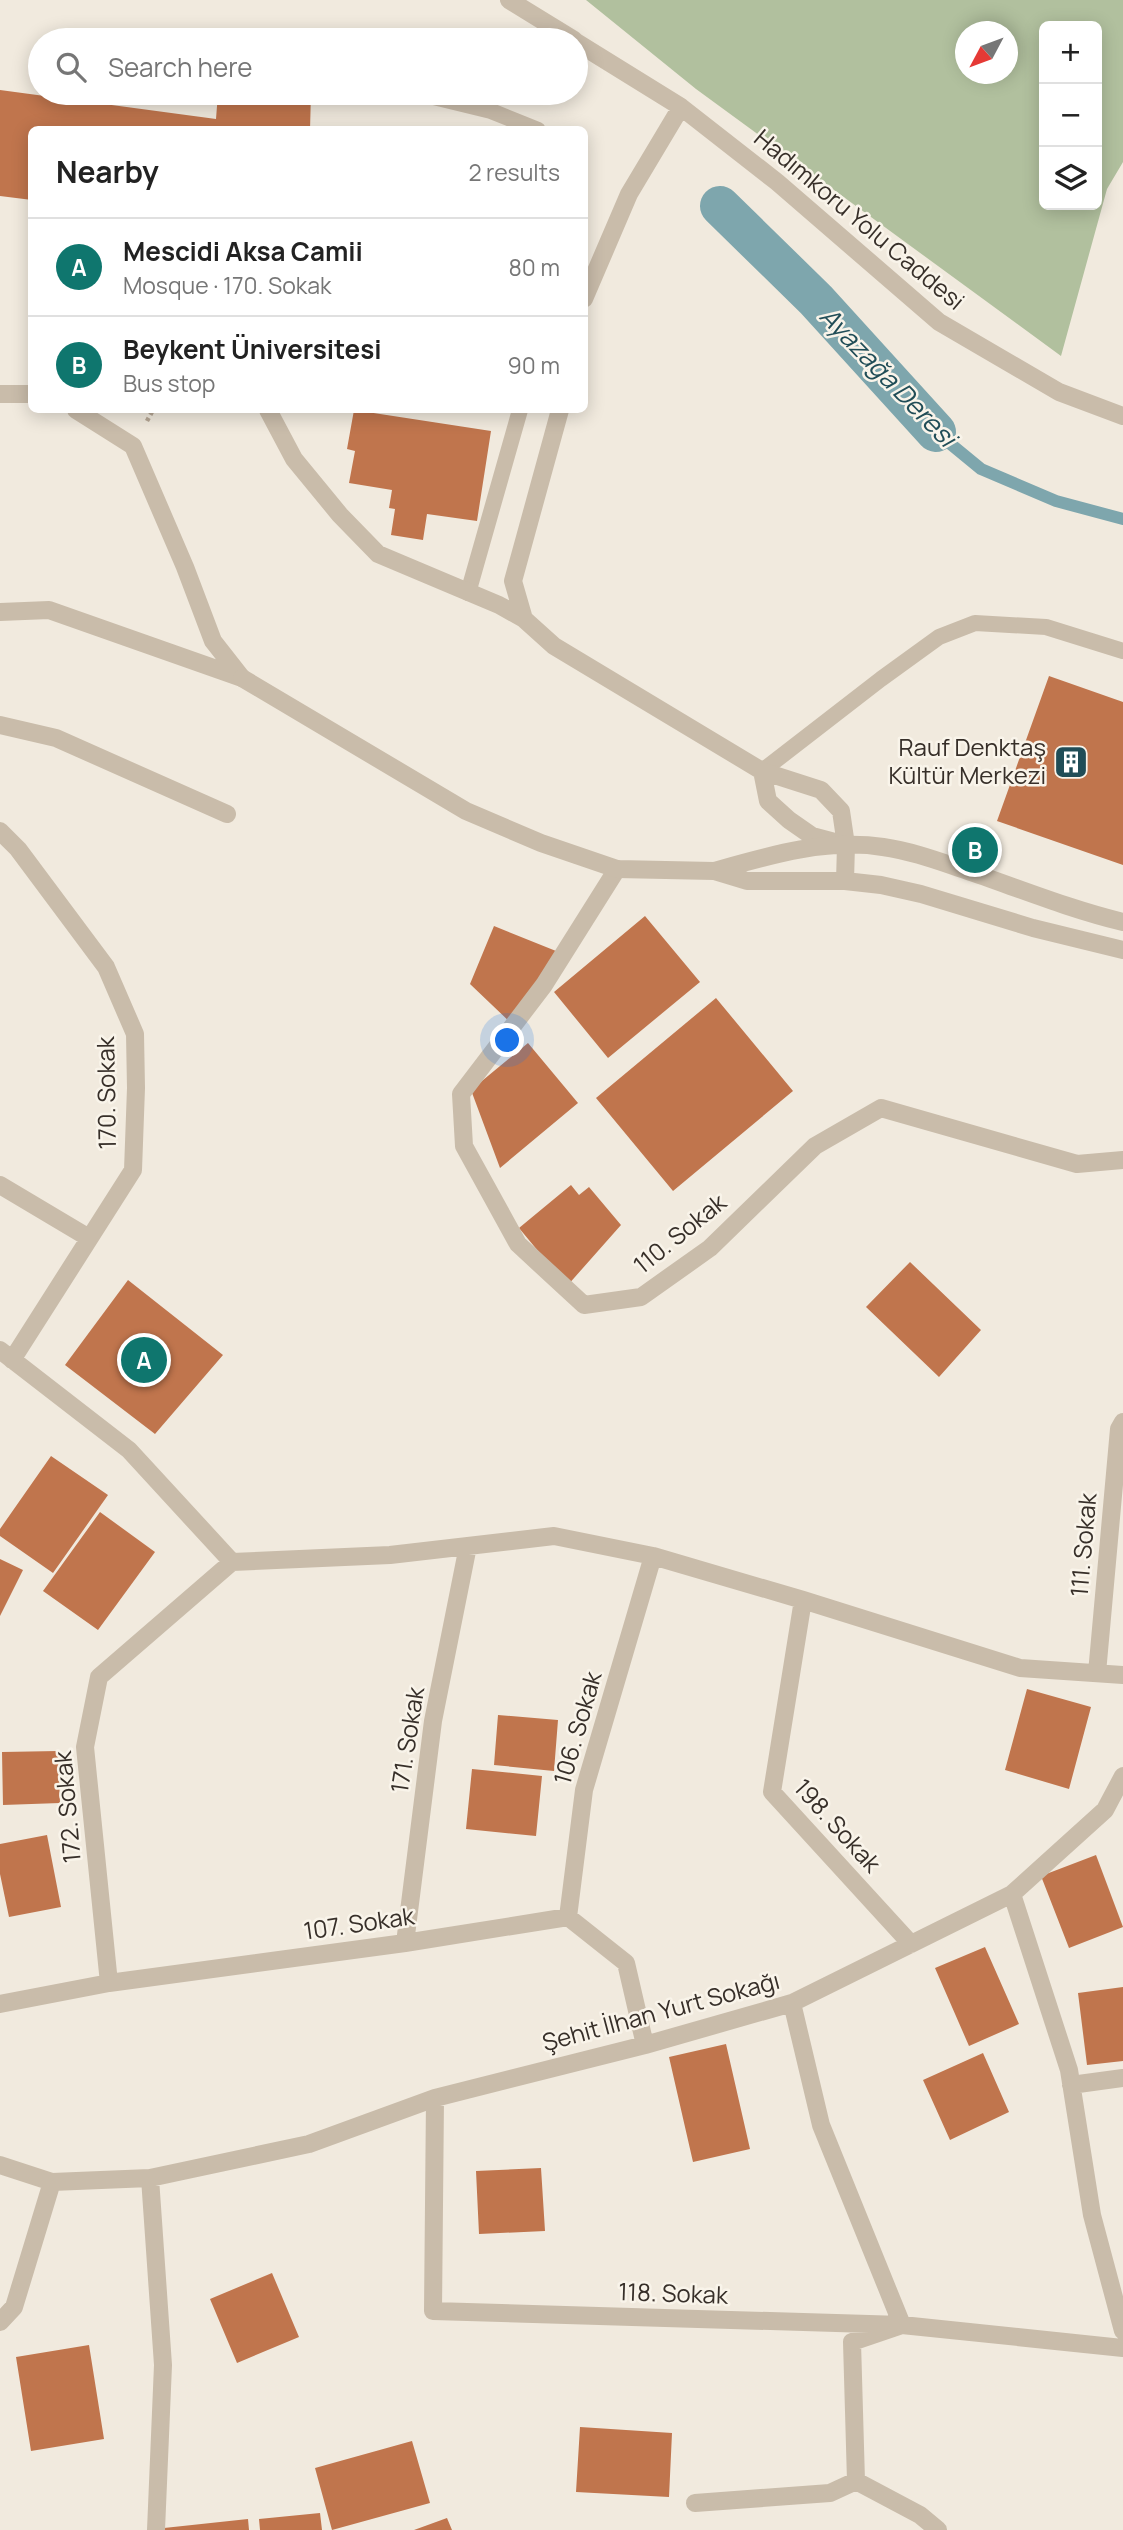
<!DOCTYPE html>
<html lang="en">
<head>
<meta charset="utf-8">
<style>
	body { margin:0; font-family:Manrope,sans-serif; background:#f2f2f2; color:#222 }
	.controls { position:absolute; right:21px; top:21px; display:grid; overflow:hidden; border-radius:10px; box-shadow:0 4px 18px #0003 }
	.controls button { width:63px; height:63px; display:grid; place-items:center; padding:0; border:0; border-bottom:2px solid #e0e0e0; background:#fff; color:#222; font:35px sans-serif }
	.compass { position:absolute; left:955px; top:21px; width:63px; height:63px; border-radius:50%; background:#fff; box-shadow:0 4px 18px #0003; rotate:229deg }
	.you { position:absolute; left:508px; top:1041px; width:24px; height:24px; margin:-18px; border:5px solid #fff; border-radius:50%; background:#1a73e8; box-shadow:0 0 0 10px #1a73e833 }
	.badge { display:grid; place-items:center; width:46px; height:46px; border-radius:50%; background:#0f766e; color:#fff; font-size:23px; font-weight:700 }
	.pin { position:absolute; translate:-50% -50%; border:4px solid #fff; box-shadow:0 2px 7px #0006 }
	.list { margin:0; padding:0; list-style:none }
	h2 { display:flex; justify-content:space-between; align-items:center; height:91px; margin:0; padding:0 28px; font-size:30px }
	h2 small { font-size:23px; font-weight:400; color:#767676 }
	.list li { display:grid; grid-template-columns:46px 1fr auto; gap:21px; align-items:center; box-sizing:border-box; height:98px; padding:0 28px; border-top:2px solid #e0e0e0 }
	.list b { display:block; font-size:26px; white-space:nowrap }
	.list p { margin:0; font-size:23px; white-space:nowrap; color:#767676 }
	.list em { font-size:23px; font-style:normal; color:#767676 }
	.icon { flex:none; width:38px; height:38px; fill:none; stroke:currentColor; stroke-width:2; stroke-linecap:round; stroke-linejoin:round }
	.map { position:relative; flex:none; width:1123px; height:2530px; overflow:hidden }
	.search { position:absolute; background:#fff; box-shadow:0 4px 18px #0003; left:28px; top:28px; width:560px; height:77px; display:flex; align-items:center; gap:18px; box-sizing:border-box; padding:0 24px; border-radius:38px; color:#767676; font-size:26px }
	.panel { position:absolute; background:#fff; box-shadow:0 4px 18px #0003; left:28px; top:126px; width:560px; height:287px; border-radius:10px }
	.map>svg:first-child { display:block }
	.green { fill:#b1c09e; fill-rule:evenodd }
	.lines { fill:none; stroke-linecap:round; stroke-linejoin:round }
	.stream { stroke:#7ea6ad; stroke-width:12 }
	.canal { stroke:#7ea6ad; stroke-width:40 }
	.building { fill:#c0754d }
	.path { stroke:#b5a694; stroke-width:4.5; stroke-dasharray:3.5 3.5; stroke-linecap:butt }
	.service { stroke:#c9bcaa; stroke-width:16 }
	.minor { stroke:#c9bcaa; stroke-width:18 }
	.tertiary { stroke:#c9bcaa; stroke-width:18 }
	.labels { text-anchor:middle; stroke-width:5; stroke-linejoin:round; paint-order:stroke }
	.street-label { font-size:24px; fill:#372f29; stroke:#f9f4ea }
	.poi-label { font-size:24px; fill:#372f29; stroke:#f9f4ea; text-anchor:end }
	.water-label { font-size:26px; font-style:italic; fill:#204d57; stroke:#f9f4ea }
</style>
</head>
<body>
<div class="map">
<svg width="1123" height="2530" viewBox="0 0 1123 2530">
	<rect width="100%" height="100%" fill="#f1eade"/>
	<path class="green" d="M586,0H1123V162L1107,189L1061,356L696,89ZM1044,26H1097V205H1044ZM965,32H1007V74H965Z"/>
	<g class="lines">
		<path class="stream" d="M936,432L981,469L1056,501L1123,519"/>
		<path class="canal" d="M720,206L816,300L936,432"/>
	</g>
	<path class="building" d="M0,90L216,119L218,93H311L310,130H32V200L0,196Z
		M354,410L491,431L477,521L427,514L423,540L391,535L395,509L389,508L392,490L349,483L355,451L347,449Z
		M1049,676L1123,702V865L997,821Z
		M645,916L700,982L608,1058L554,992Z
		M494,926L556,951L513,1025L470,984Z
		M716,998L793,1091L673,1191L596,1098Z
		M528,1043L578,1103L500,1168L471,1090Z
		M571,1185L579,1195L589,1187L621,1225L567,1286L519,1228Z
		M910,1262L981,1330L939,1377L866,1307Z
		M128,1280L223,1355L155,1434L65,1365Z
		M51,1456L108,1495L53,1573L0,1536V1529Z
		M100,1512L155,1552L98,1630L43,1591Z
		M0,1559L23,1570L0,1616Z
		M1027,1689L1091,1707L1069,1789L1005,1770Z
		M498,1715L558,1720L554,1771L494,1765Z
		M58,1751L60,1803L3,1805L2,1752Z
		M472,1769L542,1776L536,1836L466,1829Z
		M47,1835L61,1907L9,1917L0,1874V1844Z
		M1096,1855L1123,1927L1069,1948L1041,1876Z
		M985,1947L1019,2024L969,2046L935,1968Z
		M1123,1987V2061L1087,2065L1078,1993Z
		M726,2044L750,2149L693,2162L669,2057Z
		M983,2053L1009,2112L950,2140L923,2080Z
		M541,2168L545,2231L479,2234L476,2171Z
		M272,2273L299,2337L237,2363L210,2299Z
		M89,2345L104,2439L31,2451L16,2357Z
		M580,2427L672,2433L669,2497L576,2492Z
		M412,2441L430,2503L332,2530L315,2468Z
		M320,2513L322,2530H260L259,2519Z
		M447,2518L452,2530H414Z
		M248,2519L249,2530H164V2528Z"/>
	<g class="lines">
		<path class="path" d="M147,421L153,410"/>
		<path class="service" d="M417,93L491,111L538,130
			M468,593L520,410
			M762,771L881,679L939,637L975,623L1046,627L1123,651"/>
		<path class="minor" d="M509,0L574,40
			M576,42L681,107L777,182L939,322L1059,392L1123,416
			M584,299L629,194L681,107
			M0,394H32
			M76,410L133,446L185,567L213,641L242,678
			M268,410L294,459L340,515L378,554L499,605L524,619
			M560,410L513,581L524,619L554,646L762,771L821,790L841,811L846,845L812,836L789,820L768,801L762,771
			M0,612L49,610L242,678
			M0,725L56,738L227,814
			M0,831L18,849L106,967L135,1034L136,1088L133,1170L12,1360
			M617,869L544,985L461,1094L464,1146L518,1244L584,1305L641,1297L710,1248L815,1146L881,1108L1077,1164L1123,1160
			M0,1185L89,1238
			M0,1350L129,1450L232,1562L390,1555L554,1536L653,1556L803,1600L1020,1668L1123,1675
			M803,1600L772,1792L911,1944
			M1097,1673L1119,1429L1123,1422
			M1012,1894L1069,2070L1092,2215L1123,2331
			M568,1917L584,1790L653,1556
			M405,1943L433,1721L468,1546
			M109,1983L85,1747L99,1677L232,1562
			M792,2003L821,2125L902,2325L852,2342L856,2481L920,2515L938,2530
			M0,2004L109,1983L405,1943L568,1917L626,1963L645,2045
			M1071,2085L1123,2078
			M435,2098L433,2311L902,2325L1123,2348
			M0,2165L52,2182L150,2178L309,2144L435,2098L645,2045L792,2003L1012,1894L1105,1810L1123,1776
			M150,2178L163,2365L156,2530
			M0,2322L14,2307L52,2182
			M695,2503L830,2493L856,2481"/>
		<path class="tertiary" d="M242,678L466,811L541,843L617,869L714,871L747,881H845L881,885L921,894L1033,928L1123,950
			M714,871C767,856 827,838 883,847C911,851 938,861 965,870C1018,888 1069,909 1123,922
			M845,881L846,845"/>
	</g>
	<defs>
		<g id="building-square" transform="scale(1.75)"><rect x="-9" y="-9" width="18" height="18" rx="4" fill="#204d57" stroke="#f9f4ea"/><path d="M-4-6H4V6H1V3H-1V6H-4ZM-2.5-4.3h1.7v1.8h-1.7ZM.8-4.3h1.7v1.8H.8ZM-2.5-1h1.7V.8h-1.7ZM.8-1h1.7V.8H.8Z" fill="#fff"/></g>
	</defs>
	<g fill-rule="evenodd">
		<use href="#building-square" x="1071" y="762"/>
	</g>
	<g class="labels">
		<g class="street-label">
			<text transform="translate(859 220) rotate(40)" y="8">Hadımkoru Yolu Caddesi</text>
			<text transform="translate(107 1093) rotate(-91)" y="8">170. Sokak</text>
			<text transform="translate(680 1234) rotate(-39)" y="8">110. Sokak</text>
			<text transform="translate(1084 1545) rotate(-85)" y="8">111. Sokak</text>
			<text transform="translate(578 1728) rotate(-74)" y="8">106. Sokak</text>
			<text transform="translate(408 1740) rotate(-81)" y="8">171. Sokak</text>
			<text transform="translate(68 1807) rotate(-95)" y="8">172. Sokak</text>
			<text transform="translate(837 1826) rotate(48)" y="8">198. Sokak</text>
			<text transform="translate(359 1924) rotate(-8)" y="8">107. Sokak</text>
			<text transform="translate(661 2012) rotate(-15)" y="8">Şehit İlhan Yurt Sokağı</text>
			<text transform="translate(673 2294) rotate(2)" y="8">118. Sokak</text>
		</g>
		<g class="poi-label">
			<text x="1046" y="756">Rauf Denktaş<tspan x="1046" dy="28">Kültür Merkezi</tspan></text>
		</g>
		<g class="water-label">
			<text transform="translate(888 377) rotate(46)" y="9">Ayazağa Deresi</text>
		</g>
	</g>
</svg>
<div class="controls">
<button>+</button>
<button>−</button>
<button><svg class="icon" aria-label="layers" viewBox="0 0 24 24"><path d="M12 4l9 5-9 5-9-5zM3 14l9 5 9-5"/></svg></button>
</div>
<svg class="compass" viewBox="-18 -18 36 36"><path d="M0-13l5 13h-10z" fill="#e53935"/><path d="M0 13l5-13h-10z" fill="#767676"/></svg>
<div class="you"></div>
<div class="pin badge" style="left:144px;top:1360px">A</div>
<div class="pin badge" style="left:975px;top:850px">B</div>
<div class="search"><svg class="icon" aria-label="search" viewBox="0 0 24 24"><circle cx="10" cy="10" r="6"/><path d="M15 15l6 6"/></svg>Search here</div>
<section class="panel">
<h2>Nearby<small>2 results</small></h2>
<ul class="list">
<li><span class="badge">A</span><div><b>Mescidi Aksa Camii</b><p>Mosque · 170. Sokak</p></div><em>80 m</em></li>
<li><span class="badge">B</span><div><b>Beykent Üniversitesi</b><p>Bus stop</p></div><em>90 m</em></li>
</ul>
</section>
</div>
</body>
</html>
